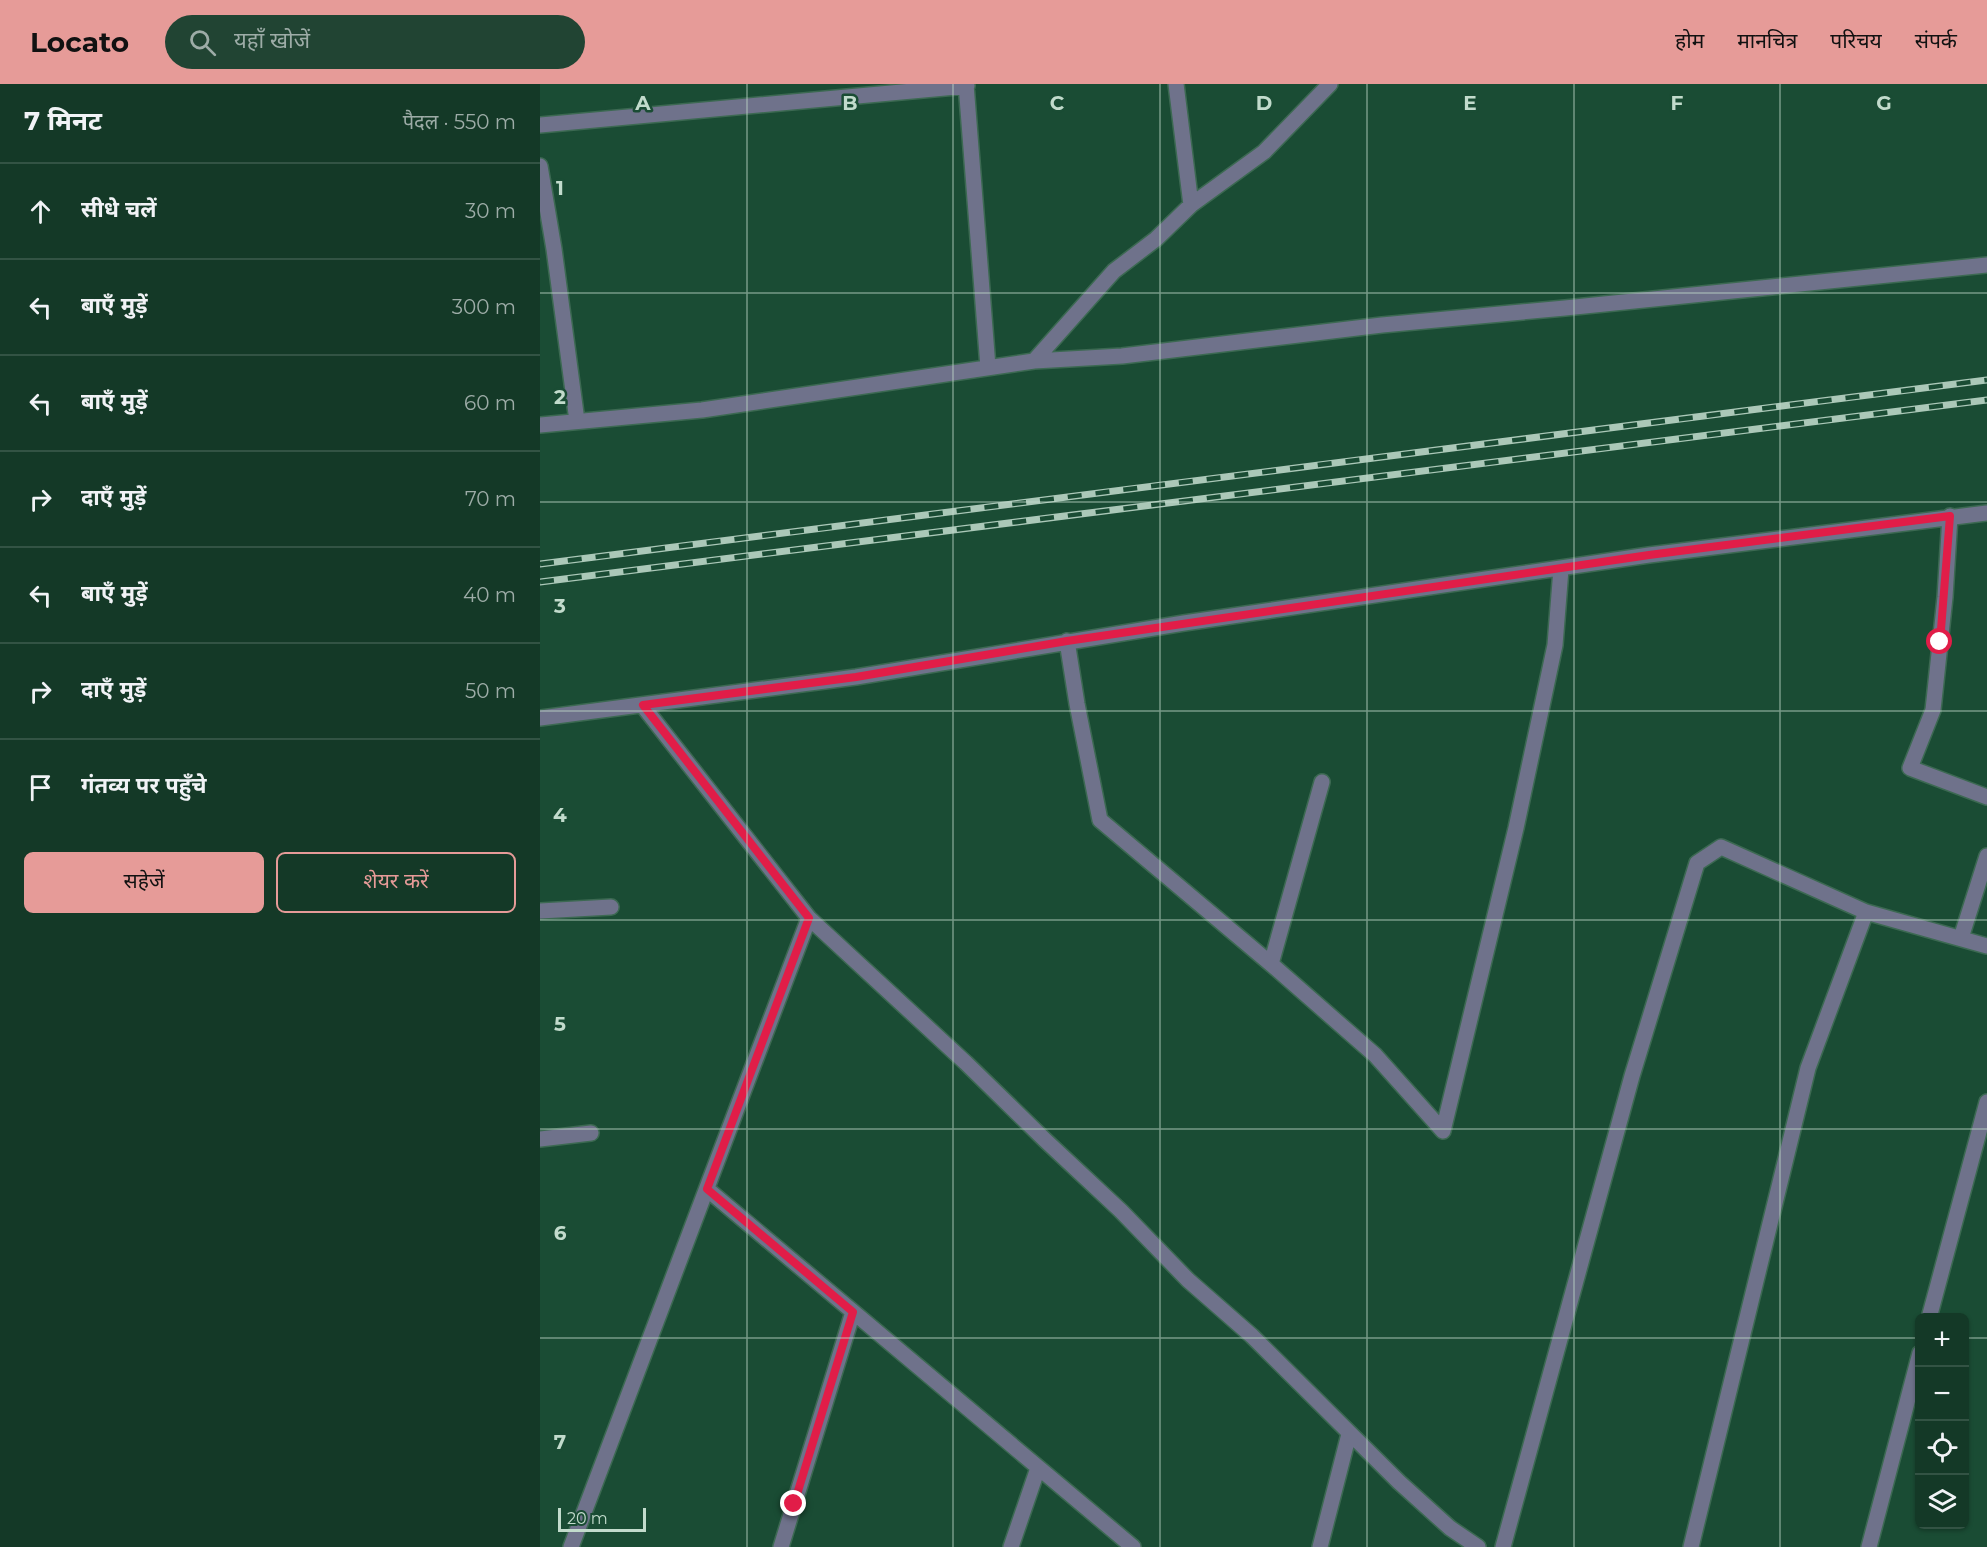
<!DOCTYPE html>
<html lang="hi">
<head>
<meta charset="utf-8">
<style>
	body { margin:0; font-family:Montserrat,"Noto Sans Devanagari",sans-serif; background:#214433; color:#f1f3f6 }
	.controls { position:absolute; right:18px; bottom:18px; display:grid; overflow:hidden; border-radius:9px; box-shadow:0 2px 4px #0004 }
	.controls button { width:54px; height:54px; display:grid; place-items:center; padding:0; border:0; border-bottom:2px solid #335344; background:#143927; color:#f1f3f6; font:30px sans-serif }
	.scale { position:absolute; left:18px; bottom:15px; width:88px; box-sizing:border-box; padding-left:6px; border:3px solid #c2dbcc; border-top:0; font-size:16px; line-height:21px; white-space:nowrap; color:#c2dbcc; -webkit-text-stroke:4px #1a4c34; paint-order:stroke }
	.stop { position:absolute; width:18px; height:18px; margin:-14px; border:4px solid #e11d48; border-radius:50%; background:#fff }
	.stop.end { background:#e11d48; border-color:#fff; box-shadow:0 2px 6px #0008 }
	.list { margin:0; padding:0; list-style:none }
	h2 { display:flex; justify-content:space-between; align-items:center; height:78px; margin:0; padding:0 24px; font-size:26px }
	h2 small { font-size:20px; font-weight:400; color:#9daca7 }
	.list li { display:grid; grid-template-columns:39px 1fr auto; gap:18px; align-items:center; box-sizing:border-box; height:96px; padding:0 24px; border-top:2px solid #335344 }
	.list b { display:block; font-size:22px; white-space:nowrap }
	.list em { font-size:20px; font-style:normal; color:#9daca7 }
	.actions { display:flex; gap:12px; padding:18px 24px }
	.actions a { flex:1; padding:14px 0; border:2px solid #e69b98; border-radius:9px; text-align:center; font-size:21px; color:#e69b98 }
	.actions .main { background:#e69b98; color:#111 }
	.icon { flex:none; width:33px; height:33px; fill:none; stroke:currentColor; stroke-width:2; stroke-linecap:round; stroke-linejoin:round }
	.map { position:relative; flex:none; width:1447px; height:1463px; overflow:hidden }
	header { display:flex; align-items:center; gap:36px; box-sizing:border-box; height:84px; padding:0 30px; background:#e69b98; color:#111 }
	header strong { font-size:28px }
	nav { display:flex; gap:33px; margin-inline-start:auto; font-size:21px }
	.search { width:420px; height:54px; background:#214433; display:flex; align-items:center; gap:15px; box-sizing:border-box; padding:0 21px; border-radius:33px; color:#9daca7; font-size:22px }
	main { display:flex }
	aside { flex:1; background:#143927 }
	.map>svg:first-child { display:block }
	.lines { fill:none; stroke-linecap:round; stroke-linejoin:round }
	.minor-casing { stroke:#3c6952; stroke-width:18 }
	.minor { stroke:#6f728b; stroke-width:15 }
	.rail-casing { stroke:#abc8b8; stroke-width:7 }
	.rail { stroke:#1a4c34; stroke-width:4.5; stroke-dasharray:14; stroke-linecap:butt }
	.route { stroke:#e11d48; stroke-width:8 }
	.grid { fill:none; stroke:#c2dbcc; stroke-width:1.5; stroke-opacity:0.55 }
	.grid-label { font-size:20px; text-anchor:middle; font-weight:bold; fill:#c2dbcc; stroke:#1a4c34; stroke-width:5; stroke-linejoin:round; paint-order:stroke }
</style>
</head>
<body>
<header>
<strong>Locato</strong>
<div class="search"><svg class="icon" aria-label="search" viewBox="0 0 24 24"><circle cx="10" cy="10" r="6"/><path d="M15 15l6 6"/></svg>यहाँ खोजें</div>
<nav><a>होम</a><a>मानचित्र</a><a>परिचय</a><a>संपर्क</a></nav>
</header>
<main>
<aside>
<h2>7 मिनट<small>पैदल · 550 m</small></h2>
<ul class="list">
<li><svg class="icon" aria-label="ahead" viewBox="0 0 24 24"><path d="M12 20V5M6 11l6-6 6 6"/></svg><div><b>सीधे चलें</b></div><em>30 m</em></li>
<li><svg class="icon" aria-label="left" viewBox="0 0 24 24"><path d="M17 20v-9H6M10 6l-5 5 5 5"/></svg><div><b>बाएँ मुड़ें</b></div><em>300 m</em></li>
<li><svg class="icon" aria-label="left" viewBox="0 0 24 24"><path d="M17 20v-9H6M10 6l-5 5 5 5"/></svg><div><b>बाएँ मुड़ें</b></div><em>60 m</em></li>
<li><svg class="icon" aria-label="right" viewBox="0 0 24 24"><path d="M7 20v-9h11M14 6l5 5-5 5"/></svg><div><b>दाएँ मुड़ें</b></div><em>70 m</em></li>
<li><svg class="icon" aria-label="left" viewBox="0 0 24 24"><path d="M17 20v-9H6M10 6l-5 5 5 5"/></svg><div><b>बाएँ मुड़ें</b></div><em>40 m</em></li>
<li><svg class="icon" aria-label="right" viewBox="0 0 24 24"><path d="M7 20v-9h11M14 6l5 5-5 5"/></svg><div><b>दाएँ मुड़ें</b></div><em>50 m</em></li>
<li><svg class="icon" aria-label="arrive" viewBox="0 0 24 24"><path d="M6 21V4h12l-3 4 3 4H6"/></svg><div><b>गंतव्य पर पहुँचे</b></div></li>
</ul>
<div class="actions"><a class="main">सहेजें</a><a>शेयर करें</a></div>
</aside>
<div class="map">
<svg width="1447" height="1463" viewBox="0 0 1447 1463">
	<rect width="100%" height="100%" fill="#1a4c34"/>
	<g class="lines">
		<g class="minor-casing">
			<path id="minor" d="M426,0L448,283
				M636,0L651,121
				M0,41L427,2
				M0,82L14,165L37,337
				M494,277L574,187L616,155L651,121L724,68L790,0
				M0,341L162,326L494,277L582,272L842,241L1025,224L1447,181
				M1410,432L1405,513L1393,626L1370,684L1447,713
				M527,557L537,620L560,736L731,880L835,971L903,1047
				M103,622L269,834L426,979L505,1056L581,1127L648,1196L712,1252L859,1398L910,1444L938,1463
				M0,634L316,593L644,539L1109,471L1447,429
				M0,827L71,823
				M1421,854L1447,772
				M731,880L782,698
				M903,1047L976,744L1015,561L1021,485
				M0,1055L51,1049
				M167,1105L593,1463
				M1389,1234L1447,1018
				M31,1463L269,834
				M241,1463L313,1228
				M471,1463L498,1384
				M780,1463L809,1350
				M963,1463L1092,992L1157,779L1181,763L1326,828L1447,862
				M1151,1463L1268,984L1326,828
				M1329,1463L1380,1269"/>
		</g>
		<use href="#minor" class="minor"/>
		<g class="rail-casing">
			<path id="rail" d="M0,480L1447,296
				M0,498L1447,316"/>
		</g>
		<use href="#rail" class="rail"/>
	</g>
	<g class="lines">
		<path class="route" d="M254,1420L313,1228L167,1105L269,834L103,621L316,593L527,557L1109,471L1410,432L1400,558"/>
	</g>
	<path class="grid" d="M207,0V1463M413,0V1463M620,0V1463M827,0V1463M1034,0V1463M1240,0V1463M0,209H1447M0,418H1447M0,627H1447M0,836H1447M0,1045H1447M0,1254H1380M1424,1254H1447"/>
	<g class="grid-label">
		<text x="103" y="26">A</text>
		<text x="310" y="26">B</text>
		<text x="517" y="26">C</text>
		<text x="724" y="26">D</text>
		<text x="930" y="26">E</text>
		<text x="1137" y="26">F</text>
		<text x="1344" y="26">G</text>
		<text x="20" y="111">1</text>
		<text x="20" y="320">2</text>
		<text x="20" y="529">3</text>
		<text x="20" y="738">4</text>
		<text x="20" y="947">5</text>
		<text x="20" y="1156">6</text>
		<text x="20" y="1365">7</text>
	</g>
</svg>
<div class="controls">
<button>+</button>
<button>−</button>
<button><svg class="icon" aria-label="locate" viewBox="0 0 24 24"><circle cx="12" cy="12" r="6"/><path d="M12 2v4M12 18v4M2 12h4M18 12h4"/></svg></button>
<button><svg class="icon" aria-label="layers" viewBox="0 0 24 24"><path d="M12 4l9 5-9 5-9-5zM3 14l9 5 9-5"/></svg></button>
</div>
<div class="scale">20 m</div>
<div class="stop" style="left:1400px;top:558px"></div>
<div class="stop end" style="left:254px;top:1420px"></div>
</div>
</main>
</body>
</html>
